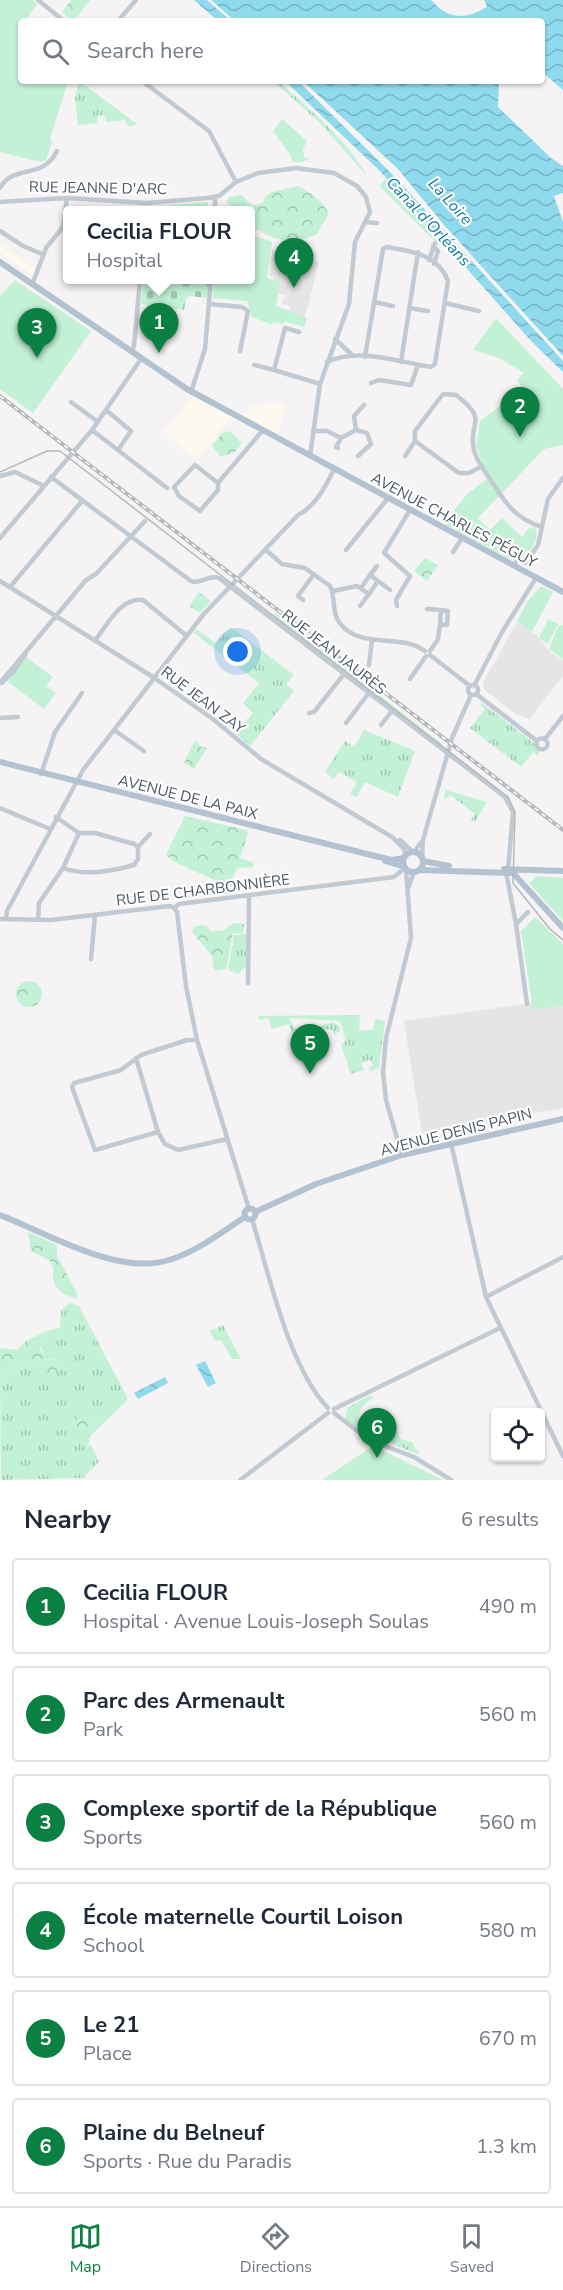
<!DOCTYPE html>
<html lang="en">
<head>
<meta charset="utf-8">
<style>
	body { margin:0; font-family:"Nunito Sans",sans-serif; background:#f6f6f7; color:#1f2937 }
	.controls { position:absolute; right:18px; bottom:18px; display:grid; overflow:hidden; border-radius:6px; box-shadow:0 2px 4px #0004 }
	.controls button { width:54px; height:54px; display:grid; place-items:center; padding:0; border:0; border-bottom:2px solid #e0e1e3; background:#fff; color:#1f2937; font:30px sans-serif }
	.you { position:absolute; left:238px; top:652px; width:21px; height:21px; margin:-15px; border:4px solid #fff; border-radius:50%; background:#1a73e8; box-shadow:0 0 0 9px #1a73e833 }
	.badge { display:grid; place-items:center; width:39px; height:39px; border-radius:50%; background:#0b8043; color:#fff; font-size:20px; font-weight:700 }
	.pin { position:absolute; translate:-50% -50px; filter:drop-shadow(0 2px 3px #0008) }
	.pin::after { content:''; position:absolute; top:32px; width:21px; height:18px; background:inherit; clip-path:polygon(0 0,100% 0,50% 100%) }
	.popup { position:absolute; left:63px; top:206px; width:192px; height:78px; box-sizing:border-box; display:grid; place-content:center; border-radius:6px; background:#fff; filter:drop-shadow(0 2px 4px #0005); font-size:20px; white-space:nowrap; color:#747a83 }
	.popup b { font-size:22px; color:#1f2937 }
	.popup::after { content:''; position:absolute; left:50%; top:100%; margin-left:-12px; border:12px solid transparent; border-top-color:#fff }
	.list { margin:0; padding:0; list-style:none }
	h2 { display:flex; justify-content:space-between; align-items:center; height:78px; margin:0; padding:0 24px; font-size:26px }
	h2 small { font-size:20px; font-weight:400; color:#747a83 }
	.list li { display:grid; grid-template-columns:39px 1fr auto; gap:18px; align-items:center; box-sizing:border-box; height:96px; margin:0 12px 12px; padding:0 12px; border:2px solid #e0e1e3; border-radius:6px }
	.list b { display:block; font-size:22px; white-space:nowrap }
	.list p { margin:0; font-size:20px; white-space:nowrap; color:#747a83 }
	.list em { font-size:20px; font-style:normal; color:#747a83 }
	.icon { flex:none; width:33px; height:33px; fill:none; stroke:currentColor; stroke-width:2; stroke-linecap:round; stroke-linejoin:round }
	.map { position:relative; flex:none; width:563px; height:1480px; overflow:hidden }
	.search { position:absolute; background:#fff; box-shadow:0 2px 4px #0004; left:18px; right:18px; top:18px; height:66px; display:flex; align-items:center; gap:15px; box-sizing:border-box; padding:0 21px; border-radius:6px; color:#747a83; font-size:22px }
	.sheet { height:726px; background:#fff }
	nav { display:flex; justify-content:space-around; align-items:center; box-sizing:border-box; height:84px; border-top:2px solid #e0e1e3; background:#fff; font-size:16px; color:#747a83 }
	nav a { display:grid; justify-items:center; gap:3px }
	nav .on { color:#0b8043 }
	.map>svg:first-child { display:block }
	.commercial { fill:#fdf9ef }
	.education { fill:#e6e4e5 }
	.grass { fill:url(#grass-tufts) }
	.forest { fill:url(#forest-crowns) }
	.cemetery { fill:url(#cemetery-stones) }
	.green { fill:#c3f1d5 }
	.water { fill:url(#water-waves) }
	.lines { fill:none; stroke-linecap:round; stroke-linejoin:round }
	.minor { stroke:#c1cad2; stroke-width:4.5 }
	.major { stroke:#b3c2d1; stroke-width:6 }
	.tram { stroke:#b5b8bd; stroke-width:1.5 }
	.rail-casing { stroke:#b5b8bd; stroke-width:4 }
	.rail { stroke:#fff; stroke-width:1.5; stroke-dasharray:4.5; stroke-linecap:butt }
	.labels { text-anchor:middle; stroke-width:4.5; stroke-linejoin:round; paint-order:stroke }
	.street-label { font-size:15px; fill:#4a5661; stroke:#fff }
	.water-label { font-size:16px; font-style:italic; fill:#0c7c9b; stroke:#fff }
</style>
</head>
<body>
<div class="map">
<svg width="563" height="1480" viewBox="0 0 563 1480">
	<defs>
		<pattern id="grass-tufts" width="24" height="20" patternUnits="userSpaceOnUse" patternTransform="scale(1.5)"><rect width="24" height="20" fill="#c3f1d5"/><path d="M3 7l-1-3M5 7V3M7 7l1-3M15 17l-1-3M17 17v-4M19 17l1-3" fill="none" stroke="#a0c6b0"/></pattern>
		<pattern id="forest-crowns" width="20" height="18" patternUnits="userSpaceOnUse" patternTransform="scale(1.5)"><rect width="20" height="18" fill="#c3f1d5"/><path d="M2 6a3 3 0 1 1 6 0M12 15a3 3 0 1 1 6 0" fill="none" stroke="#a0c6b0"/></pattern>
		<pattern id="cemetery-stones" width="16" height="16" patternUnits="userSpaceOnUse" patternTransform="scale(1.5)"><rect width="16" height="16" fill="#c3f1d5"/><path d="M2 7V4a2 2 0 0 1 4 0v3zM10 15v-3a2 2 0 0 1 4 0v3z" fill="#a0c6b0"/></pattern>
		<pattern id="water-waves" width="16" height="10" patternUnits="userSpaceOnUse" patternTransform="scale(1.5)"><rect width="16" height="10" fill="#90daee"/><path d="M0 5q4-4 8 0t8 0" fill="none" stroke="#78b4c4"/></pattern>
	</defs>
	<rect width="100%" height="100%" fill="#f5f3f3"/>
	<path class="commercial" d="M0,244L38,270L34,276L0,253Z
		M198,391L244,415L249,407L271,401L286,404L278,434L248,419L243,425L231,418L196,460L163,432Z"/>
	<path class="education" d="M272,250L300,254L319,262L305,317L292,314L289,311L290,306L281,303L286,295L279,294L273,282L274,277L269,276Z
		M517,623L537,635L551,653L563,660V676L530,719L515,714L484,689L483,682Z
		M532,1003L534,1010L563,1006V1108L422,1133L404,1021Z"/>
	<path class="grass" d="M79,81L137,124V125L128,126L125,120L106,122L104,115L97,116L98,123L78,125L75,98Z
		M273,81H278C310,110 346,138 367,176L319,122Z
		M385,179L431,230L439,245L379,186Z
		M199,592L211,601L200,613L189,606Z
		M275,613L442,744L439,748L272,617Z
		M231,627L294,675L286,684L294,691L250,746L236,734L253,713L243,703L259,683L194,633L196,629L216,643Z
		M482,703L533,742L539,752L538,756L533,752L521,767L470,728L485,709L480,705Z
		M364,730L415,751L398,797L365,782L357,797L350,794L357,782L339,772L334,779L325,772L345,741L354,747Z
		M446,790L487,802L475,822L471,820L475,814L450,795L446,799L444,797Z
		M247,934L246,966L238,974L228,970L234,935Z
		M360,1015L359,1031L373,1030L375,1019L385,1021L379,1068L370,1071L369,1067L373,1065L370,1060L361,1063L364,1070L351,1074L341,1045L346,1040L340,1021L289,1018L297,1032L333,1022L339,1026L340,1031L334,1035L332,1030L328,1029L293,1039L289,1024L272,1029L268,1018L259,1020L258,1016Z
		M70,1303L79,1306L127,1397L126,1402L97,1429L86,1411L88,1447L91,1445L99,1462L83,1478L1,1480L0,1371L40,1361L44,1372L64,1368L58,1360L45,1357L40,1345L49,1330L60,1328L61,1311Z
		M223,1325L241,1359H232L222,1341L214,1340L210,1331Z
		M371,1395L376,1400L373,1398C365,1403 359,1409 358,1419L366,1420L368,1423L356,1427L345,1419L348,1407Z
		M381,1422L393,1425L401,1439L412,1442L416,1450L420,1451L417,1454L368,1434L370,1428Z"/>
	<path class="forest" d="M71,0H90L74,21L62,12Z
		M298,186C310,192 324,202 329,214L316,235C296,242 276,243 259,230L251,232L250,210H233L227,202L229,197L241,195L252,206L263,203L265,197L272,192Z
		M230,431L242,443L235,452L221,457L212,446L222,433Z
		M425,558L438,565L427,581L414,571Z
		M195,740L201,747L207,748L194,769L184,763Z
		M185,816L246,830L248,834L240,858L254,863L253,867L237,868L233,878L225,885L173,861L166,855Z
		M234,923L244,924L243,934L233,933L226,969L214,971L212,956L192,932L194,927C202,924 206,924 211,931H222Z
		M16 994a13 13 0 1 1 26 0a13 13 0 1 1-26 0Z
		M28,1232L57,1245V1256L77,1293L78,1299C62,1295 49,1286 54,1269L49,1260L31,1251Z
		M49,1330L40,1345V1350L49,1359L58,1360L65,1368L52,1376L44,1372L40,1361L0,1371V1348L17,1350L26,1341Z
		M86,1410L97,1429L89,1438V1447H84L78,1438L76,1416Z"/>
	<path class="cemetery" d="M208,202V210H149L150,207Z
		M143,280H210L208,298L189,296L186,298L184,310L141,304Z"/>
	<path class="green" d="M0,0H33L37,4L25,21H21V81H68L50,139L52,142L46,160L41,162L0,152Z
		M282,119L307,141L303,149L304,158H310L303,162H293L289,153L273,131Z
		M251,235L272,242L267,278L280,282L276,306L307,318L304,327L284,321L283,324L273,322L272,325L252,317L247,301L213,298L214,280H250Z
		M15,280L91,331L33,413L0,389V296Z
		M496,318L563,389V445L544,449L478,518L490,530L502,518L522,537L528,529L535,527C540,540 532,549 524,558L512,560L444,524L466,495L487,479L476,445L480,421L523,389L517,380L524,373L499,358L473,350Z
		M541,586L553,592L532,632L517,622L527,602Z
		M548,619L558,624L548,644L539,638Z
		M563,625V659L549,649L558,626Z
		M26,657L53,677L46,686L56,693L44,709L8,682Z
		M536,876L563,878V921L529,883Z
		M535,917L563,944V1006L533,1010L521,931Z
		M373,1446L443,1480H322Z"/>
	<path class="water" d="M194,0H207L231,21H218Z
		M211,0H431C449,20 464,20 487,7L484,0H563V90L542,72V21H235Z
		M285,81H298L394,176L563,361V372L532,342L380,171Z
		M303,81H499L498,107L551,158L563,166V193L554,196L563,222V356L444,225L398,169Z
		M205,1361L216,1383L208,1387L196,1365Z
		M165,1377L168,1383L138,1399L134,1393Z"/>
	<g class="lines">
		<path class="minor" d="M38,0L64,21
			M118,21L136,0
			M142,81L209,131L236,182
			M0,188C14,163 42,181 57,151
			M0,202L67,198L147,203L207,198L219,196L236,182L258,173L296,168L334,173L357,186L366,197L370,212L355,242L349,304L320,384L310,456
			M215,210V197
			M365,222L377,223
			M0,231L23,246L42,254
			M433,246L438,251L434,264
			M429,260L435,243
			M32,285L46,248L63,227L67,198
			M374,302L393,306
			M445,303L479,311
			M210,304L242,307L248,311L240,351
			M409,308L428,311
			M299,332L285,328L274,370L320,384
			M335,339L351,354
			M131,352L134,346L140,280
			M327,362C358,347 398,362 431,367L435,364L448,281C438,254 410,251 387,247L383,249L365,357
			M401,362L418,252
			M254,365L274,370
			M371,383L379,380L411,385L418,365
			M191,392L205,349L211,280
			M71,402L98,422
			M106,410L131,431L118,450
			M92,430L167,488
			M356,430L354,416L364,405
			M313,431H327L341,438L356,430L367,433L371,444L358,456
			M338,448L336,447L341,438
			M405,456L415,441
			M482,466L469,473H459L415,441V431L443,394L456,395C491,422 467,421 474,450C477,463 486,472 492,482C506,504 516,519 542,527
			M0,476L15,472L44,486
			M51,477L191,581C201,585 208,574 219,578L505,797L513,812L508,870
			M218,483L195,465L174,487L179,496L200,511L218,490V483L263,430
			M0,538L92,430L141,359
			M346,550L388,498
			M267,551L282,564L305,568L330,586C336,597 331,611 339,622C360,651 399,632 425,651
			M453,552L462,538
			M526,563L538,545L548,499L563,478
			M513,565L518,560L526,563
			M370,575L377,566
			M0,581L153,677L213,719L261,759L392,837L404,849L406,856
			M378,581L390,590
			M10,587L82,501
			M333,591L357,586L369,594L378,581L370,575L361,588
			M303,600L298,596L314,574
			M360,606L369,594
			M397,606L396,600L410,576L384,553L410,510
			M427,609L441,610
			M96,639C108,624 121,597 143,600L187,636
			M430,651L438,639L440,625H447L448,611L441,610L440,625
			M430,655L470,686
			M369,665L372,640
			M410,679L426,656
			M0,683L86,580L96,574L145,521
			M2,683L14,671L25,655
			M475,684L502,632L536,578
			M468 690a5 5 0 1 1 10 0a5 5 0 1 1-10 0Z
			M476,694L537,741
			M309,713L314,712L344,674
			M0,718L18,717
			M346,723L368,694
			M381,725L391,712
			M114,730L144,751
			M536.5 744a5.5 5.5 0 1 1 11 0a5.5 5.5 0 1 1-11 0Z
			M545,739L563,716
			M41,774L55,732L82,693
			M0,808L50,829
			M56,817L79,833
			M400,840L413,852
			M138,847L150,834
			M414,852L423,840
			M422,857L423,840L452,738L471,695
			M63,868C84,876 113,871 134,865L138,859V847L134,844L95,833H79
			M506,872L516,924
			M409,886L414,872
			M174,908L177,912L186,986L197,1040L249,1209
			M0,919L51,920L170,906L174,908L179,904L394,877L405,868
			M6,919L7,911L83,770L203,615L298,515C315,507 326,486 334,469
			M38,919L39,903L63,868L79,833
			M91,959L95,915
			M248,983L249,897
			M527,1004L516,924L528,912
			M197,1040H187L141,1055L121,1070L74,1083L72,1087L95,1150L158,1132L165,1144L178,1150L227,1139
			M136,1058L158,1132
			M451,1143L486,1297L563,1456
			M402,1155L386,1100L383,1072L386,1038L411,938L406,869
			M252,1219C269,1274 289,1368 328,1408
			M486,1297L563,1257
			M334,1409L500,1328
			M334,1413L369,1440L414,1457L451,1480
			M240,1480L328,1413"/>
		<path class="major" d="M0,262L187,389L563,592
			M0,762L371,855L392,860L404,858
			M403 862a10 10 0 1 1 20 0a10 10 0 1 1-20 0Z
			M385,861L405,867
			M423,861L449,866
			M504,869L563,871
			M419,870L513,873L563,928
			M244.5 1214a5.5 5.5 0 1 1 11 0a5.5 5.5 0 1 1-11 0Z
			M255,1212L316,1184L402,1155L563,1119
			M0,1215C49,1234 118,1276 169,1260C196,1252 222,1232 245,1217"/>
		<path class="tram" d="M0,472L47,451H60L508,797L515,812L513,883L550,929L563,940"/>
		<g class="rail-casing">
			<path id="rail" d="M0,396L563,830"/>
		</g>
		<use href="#rail" class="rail"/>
	</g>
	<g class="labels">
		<g class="street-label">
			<text transform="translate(98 188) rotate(1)" y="5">RUE JEANNE D'ARC</text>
			<text transform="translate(454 520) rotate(28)" y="5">AVENUE CHARLES PÉGUY</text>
			<text transform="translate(334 652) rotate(38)" y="5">RUE JEAN JAURÈS</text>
			<text transform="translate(203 700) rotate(37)" y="5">RUE JEAN ZAY</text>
			<text transform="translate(188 797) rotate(14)" y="5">AVENUE DE LA PAIX</text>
			<text transform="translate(203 890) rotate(-7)" y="5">RUE DE CHARBONNIÈRE</text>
			<text transform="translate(456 1132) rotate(-14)" y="5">AVENUE DENIS PAPIN</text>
		</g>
		<g class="water-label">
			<text transform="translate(451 201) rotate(48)" y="6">La Loire</text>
			<text transform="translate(429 221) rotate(47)" y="6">Canal d'Orléans</text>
		</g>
	</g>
</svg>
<div class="controls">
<button><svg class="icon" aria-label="locate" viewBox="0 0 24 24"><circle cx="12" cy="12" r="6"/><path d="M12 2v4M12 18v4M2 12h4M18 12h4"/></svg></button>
</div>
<div class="you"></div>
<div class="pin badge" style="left:159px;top:353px">1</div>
<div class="popup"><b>Cecilia FLOUR</b>Hospital</div>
<div class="pin badge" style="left:520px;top:437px">2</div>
<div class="pin badge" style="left:37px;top:358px">3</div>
<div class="pin badge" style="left:294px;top:288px">4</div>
<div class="pin badge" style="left:310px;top:1074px">5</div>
<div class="pin badge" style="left:377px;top:1458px">6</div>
<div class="search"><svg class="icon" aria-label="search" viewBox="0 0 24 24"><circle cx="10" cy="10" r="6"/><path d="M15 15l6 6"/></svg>Search here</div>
</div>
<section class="sheet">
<h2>Nearby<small>6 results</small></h2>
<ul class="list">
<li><span class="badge">1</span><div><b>Cecilia FLOUR</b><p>Hospital · Avenue Louis-Joseph Soulas</p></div><em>490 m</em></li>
<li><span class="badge">2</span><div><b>Parc des Armenault</b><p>Park</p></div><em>560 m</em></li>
<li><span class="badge">3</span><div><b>Complexe sportif de la République</b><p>Sports</p></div><em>560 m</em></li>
<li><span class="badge">4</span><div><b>École maternelle Courtil Loison</b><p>School</p></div><em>580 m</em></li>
<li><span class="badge">5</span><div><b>Le 21</b><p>Place</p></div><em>670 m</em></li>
<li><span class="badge">6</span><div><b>Plaine du Belneuf</b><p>Sports · Rue du Paradis</p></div><em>1.3 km</em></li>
</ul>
</section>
<nav>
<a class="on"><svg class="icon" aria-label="map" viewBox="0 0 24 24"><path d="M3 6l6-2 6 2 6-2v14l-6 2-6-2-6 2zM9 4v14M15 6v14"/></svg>Map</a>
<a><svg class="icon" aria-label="directions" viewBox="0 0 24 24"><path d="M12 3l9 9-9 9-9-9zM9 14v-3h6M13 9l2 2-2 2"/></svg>Directions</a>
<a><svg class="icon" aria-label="saved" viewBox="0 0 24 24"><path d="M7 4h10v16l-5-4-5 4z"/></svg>Saved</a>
</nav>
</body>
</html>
